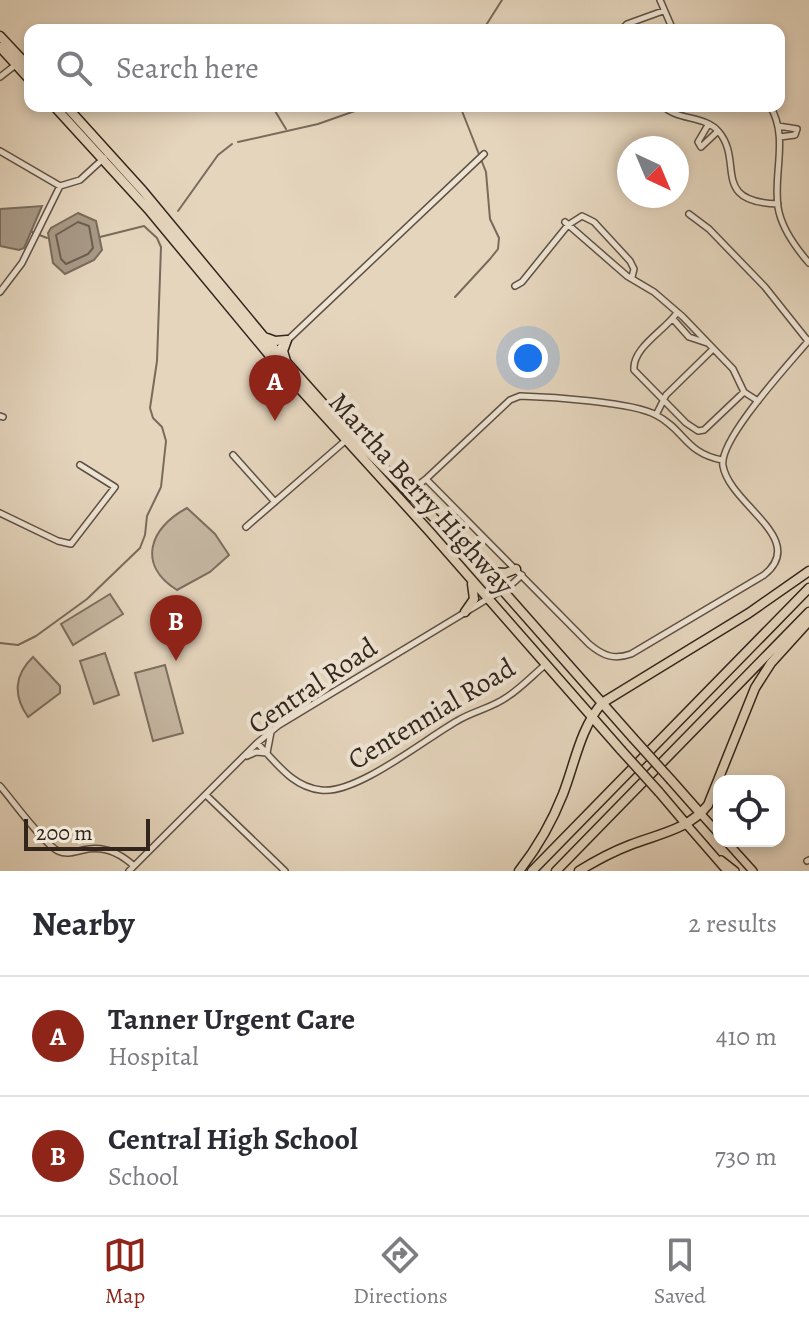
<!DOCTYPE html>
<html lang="en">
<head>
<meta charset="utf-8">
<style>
	body { margin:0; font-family:Alegreya,serif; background:#f2f2f3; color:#2b2b33 }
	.controls { position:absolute; right:24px; bottom:24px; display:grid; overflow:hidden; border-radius:16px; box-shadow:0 4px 12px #0003 }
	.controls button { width:72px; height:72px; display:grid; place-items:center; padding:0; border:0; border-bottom:2px solid #e1e1e2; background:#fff; color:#2b2b33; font:40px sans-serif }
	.compass { position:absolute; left:617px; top:136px; width:72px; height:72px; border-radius:50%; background:#fff; box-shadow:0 4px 12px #0003; rotate:136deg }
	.scale { position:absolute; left:24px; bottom:20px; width:126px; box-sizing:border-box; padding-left:8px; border:4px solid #31251c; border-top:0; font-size:22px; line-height:28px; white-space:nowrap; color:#31251c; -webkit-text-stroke:6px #eee4d4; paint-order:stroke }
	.you { position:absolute; left:528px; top:358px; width:28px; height:28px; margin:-20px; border:6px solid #fff; border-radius:50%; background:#1a73e8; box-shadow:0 0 0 12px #1a73e833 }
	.badge { display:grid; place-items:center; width:52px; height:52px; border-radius:50%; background:#8f2418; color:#fff; font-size:26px; font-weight:700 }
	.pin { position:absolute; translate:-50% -66px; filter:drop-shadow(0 2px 4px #0008) }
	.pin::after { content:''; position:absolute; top:42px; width:28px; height:24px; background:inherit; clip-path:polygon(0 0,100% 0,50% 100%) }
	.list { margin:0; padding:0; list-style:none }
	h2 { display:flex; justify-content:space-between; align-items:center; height:104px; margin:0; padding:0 32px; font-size:34px }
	h2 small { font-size:26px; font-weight:400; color:#7c7c81 }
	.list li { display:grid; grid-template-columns:52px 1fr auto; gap:24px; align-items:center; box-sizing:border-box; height:120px; padding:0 32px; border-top:2px solid #e1e1e2 }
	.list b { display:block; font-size:30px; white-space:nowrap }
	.list p { margin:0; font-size:26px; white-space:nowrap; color:#7c7c81 }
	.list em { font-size:26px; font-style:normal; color:#7c7c81 }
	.icon { flex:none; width:44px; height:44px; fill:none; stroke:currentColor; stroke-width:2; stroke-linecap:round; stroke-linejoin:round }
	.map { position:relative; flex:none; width:809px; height:871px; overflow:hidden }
	.search { position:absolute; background:#fff; box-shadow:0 4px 12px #0003; left:24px; right:24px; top:24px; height:88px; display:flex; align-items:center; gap:20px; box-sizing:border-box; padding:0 28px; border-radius:16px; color:#7c7c81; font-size:30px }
	.sheet { height:344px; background:#fff }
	nav { display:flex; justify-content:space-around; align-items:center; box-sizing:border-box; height:112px; border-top:2px solid #e1e1e2; background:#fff; font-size:22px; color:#7c7c81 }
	nav a { display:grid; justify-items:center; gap:4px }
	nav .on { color:#8f2418 }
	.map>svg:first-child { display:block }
	.green { fill:#c6b7a2; stroke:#7c6e5f; stroke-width:2 }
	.water { fill:#a89986; stroke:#786b5c; stroke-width:2 }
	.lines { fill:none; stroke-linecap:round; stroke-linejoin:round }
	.shore { stroke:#6c5f51; stroke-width:2 }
	.stream { stroke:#786b5c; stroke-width:2 }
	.minor-casing { stroke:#5e5144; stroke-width:8 }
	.major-casing { stroke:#31251c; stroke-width:10 }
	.highway-casing { stroke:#31251c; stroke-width:11 }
	.minor { stroke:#eee4d4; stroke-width:5 }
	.major { stroke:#e5d5bd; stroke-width:7 }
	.highway { stroke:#e5d5bd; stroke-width:8 }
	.highway-bridge-casing { stroke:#31251c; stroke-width:11; stroke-linecap:butt }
	.highway-bridge { stroke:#e5d5bd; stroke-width:8 }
	.labels { text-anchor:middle; stroke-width:8; stroke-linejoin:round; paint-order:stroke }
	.street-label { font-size:28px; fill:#31251c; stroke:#eee4d4 }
</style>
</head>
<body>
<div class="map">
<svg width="809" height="871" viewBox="0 0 809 871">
	<rect width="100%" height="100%" fill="#e5d5bd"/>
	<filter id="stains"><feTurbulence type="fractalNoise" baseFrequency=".0025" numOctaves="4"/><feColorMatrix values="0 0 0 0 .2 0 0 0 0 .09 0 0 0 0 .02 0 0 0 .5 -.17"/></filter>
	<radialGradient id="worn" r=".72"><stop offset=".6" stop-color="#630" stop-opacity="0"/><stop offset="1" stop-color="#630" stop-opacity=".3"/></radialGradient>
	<path class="green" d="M187,508L215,534L229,555L210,572L177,590C137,565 149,528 187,508Z
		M110,594L123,614L73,645L61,624Z
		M105,653L119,695L94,704L80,661Z
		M33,657L60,686V693L28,717C13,696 14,675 33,657Z
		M165,665L183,733L153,741L135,673Z"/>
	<path class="water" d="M42,206L24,248L19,250L0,246V209Z
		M78,213L96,221L102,250L94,260L65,274L53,263L48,233L51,228Z"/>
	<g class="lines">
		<path class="shore" d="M78,222L89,226L93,248L88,254L66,264L61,259L56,235Z"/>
		<path class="stream" d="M483,30L502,0
			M272,106L286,129
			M238,142L318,124L369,106
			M178,211L218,155L232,144
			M32,232L47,238
			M455,297L490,259L498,249L499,238L490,219L486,172L460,106
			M0,643L18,645L36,636L87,599L140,548L145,535L147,516L161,487L166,441L162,427L153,418L150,408L157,361L161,247L157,238L144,226L100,237"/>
		<g class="minor-casing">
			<path id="minor" d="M660,0L673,30
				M621,30L627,24L663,11
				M0,77L18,63
				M663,106C678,121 705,115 719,132C744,162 710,202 778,204
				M770,106C789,137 773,173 778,207C781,227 796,248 809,263
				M708,125L698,142L701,147L718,131
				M778,126L797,129L795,135L780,137
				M0,151L60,186L80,180L104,158
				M689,214L709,229L765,287L808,341
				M565,222L627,276L654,292L683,317L733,369L744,392L758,401
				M515,286L522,282L568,225L582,216L594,222L630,261L634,269L632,277
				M0,292L22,263L60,186
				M676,314C664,331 632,348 634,370L686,423L698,431L704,430L744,392
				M673,319L689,337L707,343
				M274,353L484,154
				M656,415L666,395L713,349
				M0,416L3,417
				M233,455L275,502
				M722,460C685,453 685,430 656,415C633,402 550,397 520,396L510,400L426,479L589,644C603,656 614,660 631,654L764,575C809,539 730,505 723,466C718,440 790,363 809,340
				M407,488L413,489L426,479
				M0,513L58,541L71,544L115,487L80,465
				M246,527L345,441
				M257,743C276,762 292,787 321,790C356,795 425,739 457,721C473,711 492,708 507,697C521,688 533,675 545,665
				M247,756L256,752L267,753L271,732
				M0,786C13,801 43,843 58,851C67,855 74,852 83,850C103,845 120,853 134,866
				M206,795L285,871
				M807,861L809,860
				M129,871L257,743L279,725L512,584L522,575"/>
		</g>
		<g class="major-casing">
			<path id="major" d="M701,814L719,834
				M687,825L727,871
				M726,841L753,871
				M721,860L735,871"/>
		</g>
		<g class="highway-casing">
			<path id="highway" d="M0,36L30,68
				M0,47L30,80
				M54,106L148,209L270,356L429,531L621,750
				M66,106L143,191L264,337L352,436L475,559L633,738
				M267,338L275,341L287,340L283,351L286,361
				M487,572L506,573L516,569
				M465,612L474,599L472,584
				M671,780L701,814
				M659,792L687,825
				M519,871C537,848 552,822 563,794C575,763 580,729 602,703L749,613L809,571
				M532,871L809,588
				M556,871L809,612
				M579,871C595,861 612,852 630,845C658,834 688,830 708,805L755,688L771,663L809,621"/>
		</g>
		<use href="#minor" class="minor"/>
		<use href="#major" class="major"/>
		<use href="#highway" class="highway"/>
		<g class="highway-bridge-casing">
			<path id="highway-bridge" d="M633,738L671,780
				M621,750L659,792"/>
		</g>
		<use href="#highway-bridge" class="highway-bridge"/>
	</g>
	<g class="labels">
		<g class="street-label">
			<text transform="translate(422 493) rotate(48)" y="10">Martha Berry Highway</text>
			<text transform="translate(312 685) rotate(-34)" y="10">Central Road</text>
			<text transform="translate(431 713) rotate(-31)" y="10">Centennial Road</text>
		</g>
	</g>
	<rect width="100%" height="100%" filter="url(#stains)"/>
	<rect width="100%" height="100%" fill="url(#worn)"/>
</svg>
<div class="controls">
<button><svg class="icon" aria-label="locate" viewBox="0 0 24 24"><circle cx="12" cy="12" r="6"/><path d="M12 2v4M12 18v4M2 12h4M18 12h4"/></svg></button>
</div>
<svg class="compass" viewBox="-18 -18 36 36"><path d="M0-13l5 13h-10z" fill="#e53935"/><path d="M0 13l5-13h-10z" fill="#7c7c81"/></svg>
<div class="scale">200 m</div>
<div class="you"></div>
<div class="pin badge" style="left:275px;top:421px">A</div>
<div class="pin badge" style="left:176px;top:661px">B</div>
<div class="search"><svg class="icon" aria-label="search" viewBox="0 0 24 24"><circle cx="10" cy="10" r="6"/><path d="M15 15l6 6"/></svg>Search here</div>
</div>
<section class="sheet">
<h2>Nearby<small>2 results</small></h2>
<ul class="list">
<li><span class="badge">A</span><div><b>Tanner Urgent Care</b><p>Hospital</p></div><em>410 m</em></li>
<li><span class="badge">B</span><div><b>Central High School</b><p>School</p></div><em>730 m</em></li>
</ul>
</section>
<nav>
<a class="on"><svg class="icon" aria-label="map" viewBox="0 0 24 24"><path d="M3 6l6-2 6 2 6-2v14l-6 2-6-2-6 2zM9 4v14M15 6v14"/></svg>Map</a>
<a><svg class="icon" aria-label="directions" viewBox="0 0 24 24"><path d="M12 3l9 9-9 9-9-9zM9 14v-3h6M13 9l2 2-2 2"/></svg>Directions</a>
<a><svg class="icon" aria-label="saved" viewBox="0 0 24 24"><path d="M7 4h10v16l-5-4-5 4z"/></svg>Saved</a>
</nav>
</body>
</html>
